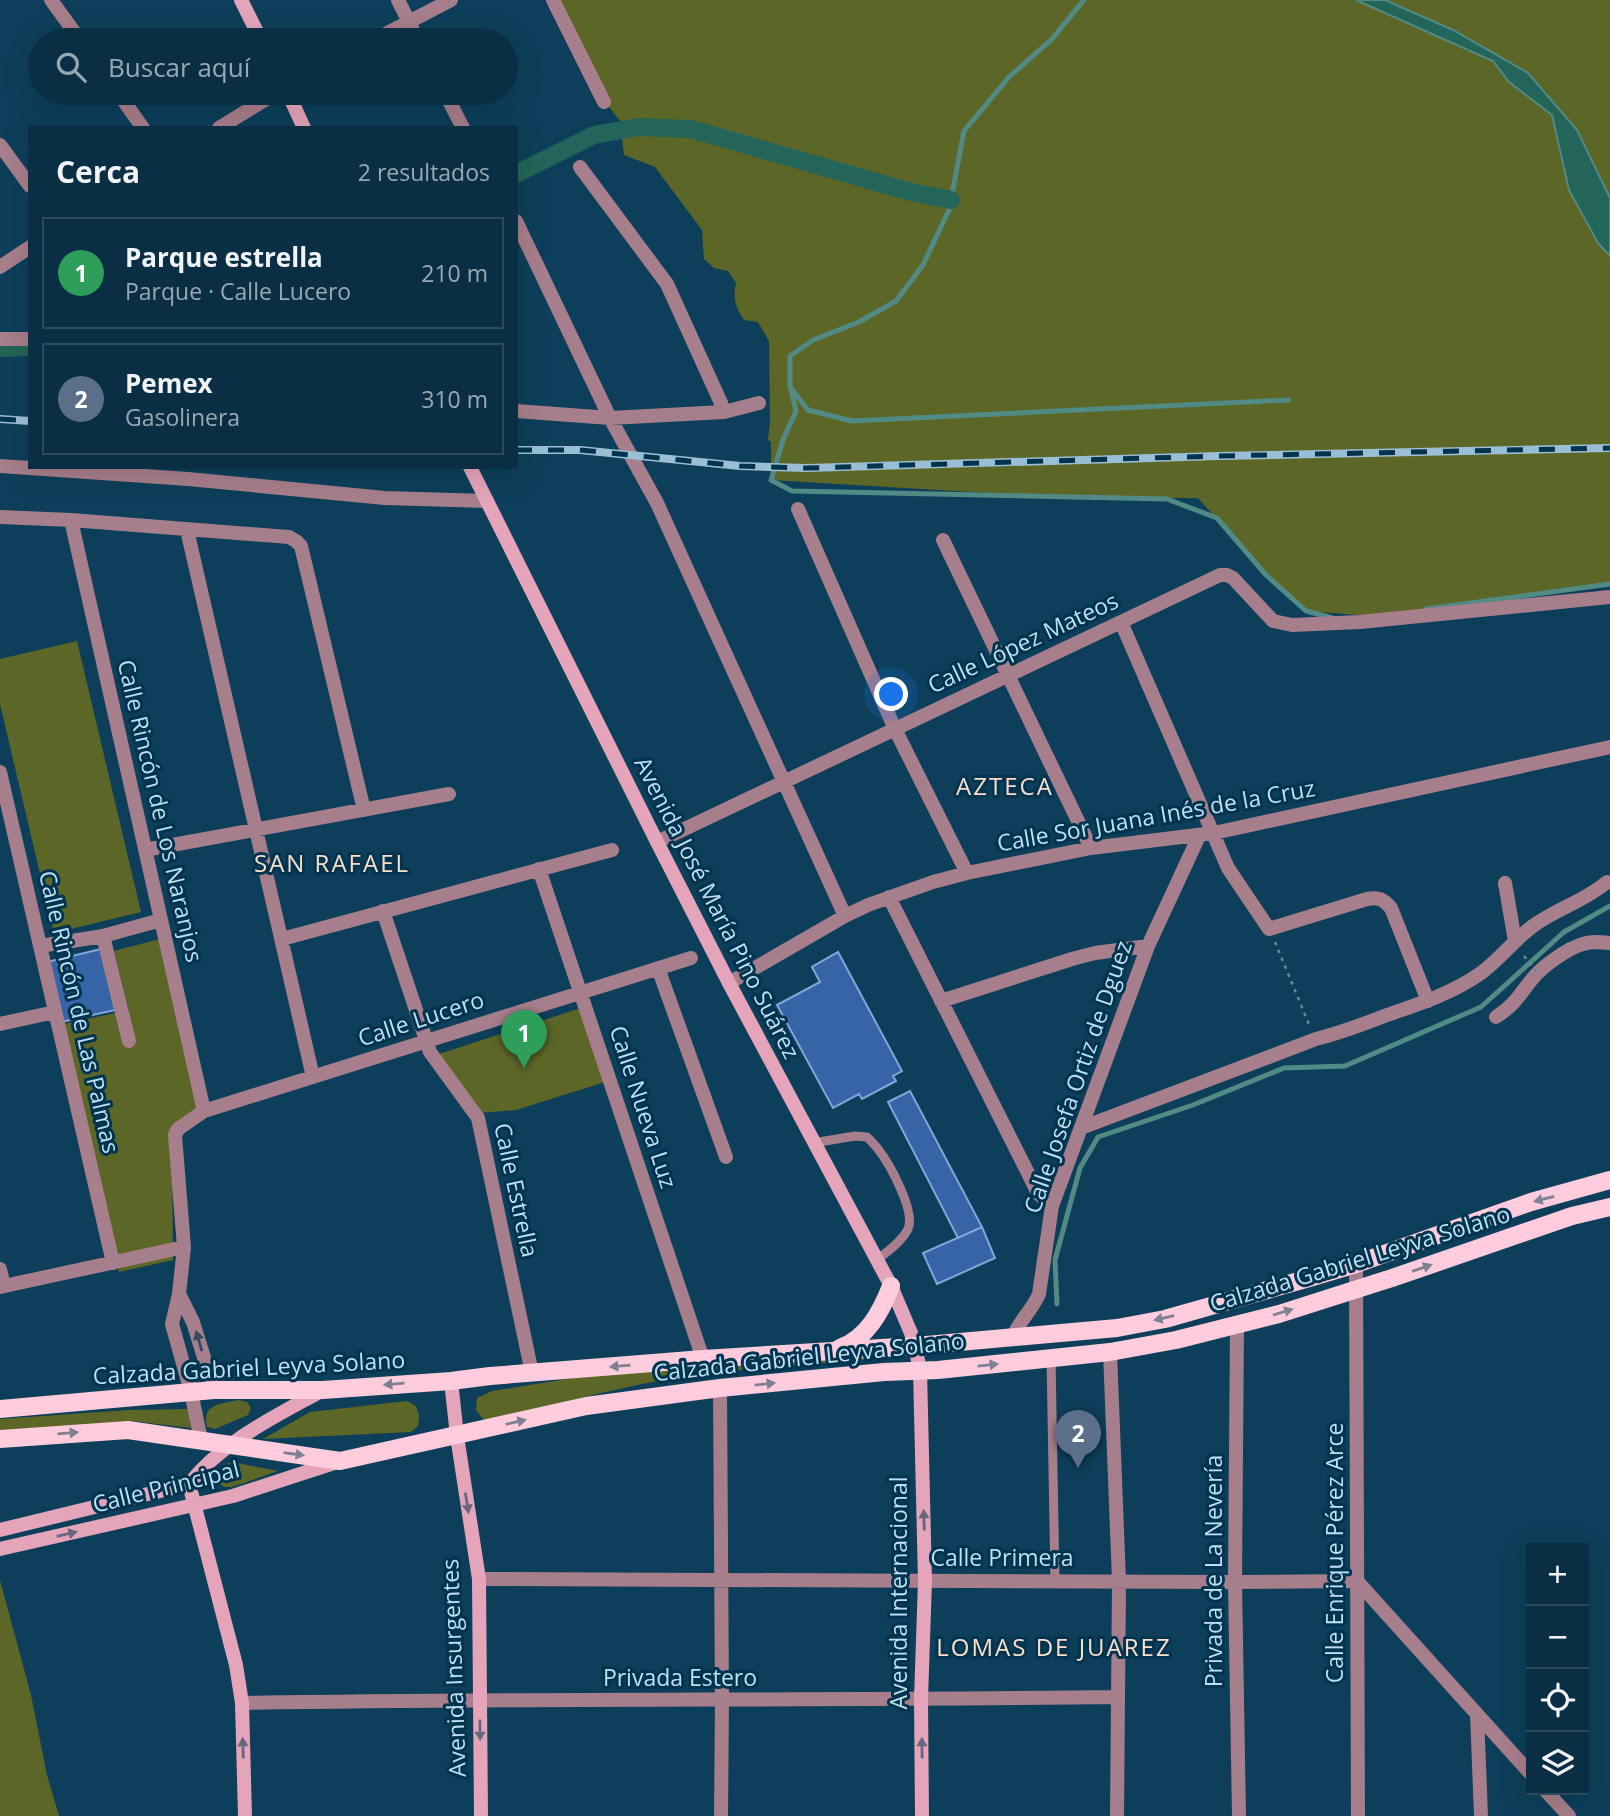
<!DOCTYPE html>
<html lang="es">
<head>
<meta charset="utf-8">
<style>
	body { margin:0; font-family:"Open Sans",sans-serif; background:#183b4f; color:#f1f3f6 }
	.controls { position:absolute; right:21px; bottom:21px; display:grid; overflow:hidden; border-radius:0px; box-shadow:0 7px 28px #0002 }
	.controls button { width:63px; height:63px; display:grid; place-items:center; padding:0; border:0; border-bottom:2px solid #2a4a5d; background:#0a2f44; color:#f1f3f6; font:35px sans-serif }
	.you { position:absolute; left:892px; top:695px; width:24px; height:24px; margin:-18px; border:5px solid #fff; border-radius:50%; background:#1a73e8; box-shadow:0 0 0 10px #1a73e833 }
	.badge { display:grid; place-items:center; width:46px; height:46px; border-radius:50%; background:#fb9e51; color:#fff; font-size:23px; font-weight:700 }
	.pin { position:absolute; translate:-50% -58px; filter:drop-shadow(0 2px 4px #0008) }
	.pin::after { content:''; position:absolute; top:37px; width:24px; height:21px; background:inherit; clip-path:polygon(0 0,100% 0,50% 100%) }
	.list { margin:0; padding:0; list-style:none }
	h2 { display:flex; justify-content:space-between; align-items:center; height:91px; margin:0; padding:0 28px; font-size:30px }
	h2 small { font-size:23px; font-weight:400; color:#99a9b2 }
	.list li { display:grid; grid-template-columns:46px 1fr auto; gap:21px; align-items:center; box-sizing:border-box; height:112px; margin:0 14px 14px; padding:0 14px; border:2px solid #2a4a5d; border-radius:0px }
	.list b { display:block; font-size:26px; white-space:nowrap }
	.list p { margin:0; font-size:23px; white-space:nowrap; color:#99a9b2 }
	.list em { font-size:23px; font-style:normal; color:#99a9b2 }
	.icon { flex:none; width:38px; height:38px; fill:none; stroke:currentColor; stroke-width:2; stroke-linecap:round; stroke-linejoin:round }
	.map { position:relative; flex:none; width:1610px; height:1816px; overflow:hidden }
	.search { position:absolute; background:#0a2f44; box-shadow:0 7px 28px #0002; left:28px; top:28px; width:490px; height:77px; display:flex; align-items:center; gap:18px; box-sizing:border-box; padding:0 24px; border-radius:38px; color:#99a9b2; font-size:26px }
	.panel { position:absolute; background:#0a2f44; box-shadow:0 7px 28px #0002; left:28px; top:126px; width:490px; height:343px; border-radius:0px }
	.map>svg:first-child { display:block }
	.green { fill:#5c6727 }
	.water { fill:#236558; stroke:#528a86; stroke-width:2 }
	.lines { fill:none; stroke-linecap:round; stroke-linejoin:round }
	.stream { stroke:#528a86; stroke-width:5 }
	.canal { stroke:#236558; stroke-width:18 }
	.building { fill:#3664a6; stroke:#82a6da; stroke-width:2 }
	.path { stroke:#618ba2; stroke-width:2.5; stroke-dasharray:3.5 5; stroke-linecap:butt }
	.lane { stroke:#a77e8b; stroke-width:9 }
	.street { stroke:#a77e8b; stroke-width:14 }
	.secondary { stroke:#e4a4b9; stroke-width:14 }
	.primary { stroke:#feccdc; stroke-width:18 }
	.rail-casing { stroke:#9bbed4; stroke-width:8 }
	.rail { stroke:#00344f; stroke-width:5; stroke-dasharray:16; stroke-linecap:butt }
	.path-bridge { stroke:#618ba2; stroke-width:2.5; stroke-dasharray:3.5 5; stroke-linecap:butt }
	.oneway { fill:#7f8096 }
	.oneway2 { fill:#324a61 }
	.oneway3 { fill:#67667f }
	.labels { text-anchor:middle; stroke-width:6; stroke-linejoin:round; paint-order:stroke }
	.street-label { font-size:23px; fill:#c0dff3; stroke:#00344f }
	.neighbourhood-label { font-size:24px; letter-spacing:2px; fill:#fadecb; stroke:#00344f }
</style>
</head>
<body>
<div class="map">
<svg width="1610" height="1816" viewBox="0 0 1610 1816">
	<rect width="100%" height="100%" fill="#0d3f5a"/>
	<path class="green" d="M552,0H1610V584L1371,616L1306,611L1266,575L1198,498H1072L771,480V442L768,440L770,422L769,341L758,322L744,320C735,307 733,298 736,283L728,271L714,268L704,259L702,230L655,167L624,155L620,121L607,104Z
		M77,641L141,912L54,933L0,704V659Z
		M160,939L200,1118L172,1145L173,1260L119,1272L64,1024L129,1010L114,951Z
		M581,1008L605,1082L516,1110L479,1113L439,1054Z
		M881,1353L882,1358L705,1373L642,1384L583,1397L489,1423L482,1418L476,1410L477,1398L492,1391L611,1372Z
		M238,1400L247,1402L251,1408L248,1415L215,1429L207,1427C201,1404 221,1404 238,1400Z
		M407,1401L416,1406L419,1416L418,1426L411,1432L263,1439L310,1412Z
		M188,1409L191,1428L132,1421L0,1432V1419L129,1410Z
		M232,1462L278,1471L232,1487H225L219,1484L216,1475L223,1465Z
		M0,1580L31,1695L47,1775L59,1816H0Z"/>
	<path class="water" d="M1356,0H1385L1453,30L1528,73L1577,130L1610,198V256L1598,243L1569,190L1552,115L1509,82L1493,61Z"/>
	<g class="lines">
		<path class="stream" d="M1084,0L1052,39L1009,77L964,131L949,210L923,265L896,301L859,322L813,340L790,356V385L796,411L783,440L771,480L792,491L1167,499L1217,518L1266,575L1306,611L1333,618
			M791,388L808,410L852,421L1289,400
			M1426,609L1610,584
			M1057,1304L1055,1260L1080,1168L1098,1137L1193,1105L1284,1068L1345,1066L1481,1007L1564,932L1610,906"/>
		<path class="canal" d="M516,174L594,135L638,127L691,129L911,192L951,200
			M0,348L30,347"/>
	</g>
	<path class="building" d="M101,949L115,1010L61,1022L47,962Z
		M838,952L902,1071L893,1076L896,1081L862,1099L859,1094L833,1108L777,1005L820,982L812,967Z
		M910,1091L982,1227L958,1238L888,1102Z
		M982,1227L995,1258L937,1284L923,1253Z"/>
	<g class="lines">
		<path class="path" d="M1275,942L1310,1027"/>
		<path class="lane" d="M813,1143L855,1136L867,1137C871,1141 875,1145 878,1149C889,1163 916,1211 908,1229C902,1241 888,1251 877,1260
			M1051,1358L1055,1581"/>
		<path class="street" d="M51,0L80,40
			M398,0L418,40
			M553,0L604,102
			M374,40L451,0
			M118,93L143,128
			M445,93L463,128
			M219,128L276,93
			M0,145L30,186
			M580,167L667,284L721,403L724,412
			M516,221L610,418L657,503L845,916
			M0,267L30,247
			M0,339H30
			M516,411L610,418L724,412L759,403
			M0,466L188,479L385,498L487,501
			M798,509L895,729L967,873
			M0,517L71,520L289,537L296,541L301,546L364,810
			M71,520L204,1111
			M187,530L313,1077
			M943,540L1091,848
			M1121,622L1228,868L1269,929L1367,899C1379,897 1383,899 1391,908L1428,1001
			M0,772L113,1263
			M657,842L1220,575H1227L1233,578L1273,621L1292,625L1360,622L1610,597
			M145,850L449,794
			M539,869L703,1359
			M1505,883L1515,941
			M889,897L1038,1193L1052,1206
			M383,911L430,1052L478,1118L532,1373
			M103,936L129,1041
			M282,939L612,850
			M40,946L103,936L161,920
			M658,968L726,1157
			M729,983L845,916L868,905L933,882L967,873L1091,848L1214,833L1610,747
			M941,1001L1072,959L1095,953L1148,946
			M1496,1017C1516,1004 1519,995 1533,978C1543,966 1568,948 1583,944C1592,941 1601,942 1610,943
			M0,1024L55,1012
			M1081,1128L1316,1039C1340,1033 1364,1024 1387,1015C1419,1004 1453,993 1481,973C1500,959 1514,940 1533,926C1556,909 1585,901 1607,882
			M1356,1264L1358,1816
			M0,1269L4,1286
			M0,1287L184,1247
			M179,1294L193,1322L214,1390
			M1237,1325L1235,1582L1239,1816
			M1013,1337C1019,1321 1033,1309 1039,1294L1052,1206L1148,946L1199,836
			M1110,1352L1119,1581L1117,1816
			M720,1388L722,1701L721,1816
			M201,1440L191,1392L172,1324L179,1294L184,1247L175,1135L178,1129L204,1111L691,958
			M479,1579L1235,1582L1357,1581L1531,1774
			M242,1703C534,1698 826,1701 1118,1697
			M1477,1714L1481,1816
			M1545,1790L1569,1816"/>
		<path class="secondary" d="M241,0L261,40
			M288,93L304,128
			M470,467L657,842L729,983L891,1286L911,1333L915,1346L920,1370L925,1581L921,1699L922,1816
			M451,1381L457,1436L479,1579L481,1816
			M189,1484L236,1665L242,1703L245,1816
			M0,1530L189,1484C223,1441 276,1416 323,1390
			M0,1549L233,1496L337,1462"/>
		<path class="primary" d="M840,1348C867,1338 881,1312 891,1286
			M0,1409L214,1390H323L451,1381L490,1376L703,1359L915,1346L1117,1328L1165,1319L1309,1278L1356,1264L1531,1202L1610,1180
			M0,1439L128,1430L340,1461L586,1406L720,1388L884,1372L938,1370L1110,1352L1176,1340L1279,1314L1392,1278L1572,1216L1610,1207"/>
		<g class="rail-casing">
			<path id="rail" d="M0,419L30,421
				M516,450H580L740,466L807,468L1219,456L1610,448"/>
		</g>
		<use href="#rail" class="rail"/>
		<path class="path-bridge" d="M1524,956L1541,977"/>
	</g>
	<defs><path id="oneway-solid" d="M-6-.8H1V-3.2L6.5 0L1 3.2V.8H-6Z" transform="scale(1.75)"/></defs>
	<g class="oneway">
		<use href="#oneway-solid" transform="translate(1544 1199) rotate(165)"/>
		<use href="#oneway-solid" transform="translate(1422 1268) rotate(-19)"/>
		<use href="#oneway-solid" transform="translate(1283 1312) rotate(-17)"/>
		<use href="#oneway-solid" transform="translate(1164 1318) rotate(167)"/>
		<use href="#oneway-solid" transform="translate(988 1365) rotate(-6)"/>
		<use href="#oneway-solid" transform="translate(620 1366) rotate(175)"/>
		<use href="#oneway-solid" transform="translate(394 1384) rotate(175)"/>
		<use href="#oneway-solid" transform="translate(765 1384) rotate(-6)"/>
		<use href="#oneway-solid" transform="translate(516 1422) rotate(-13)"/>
		<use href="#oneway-solid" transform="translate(68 1433) rotate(-5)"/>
		<use href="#oneway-solid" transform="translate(294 1454) rotate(8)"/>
	</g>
	<use class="oneway2" href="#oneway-solid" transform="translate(199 1341) rotate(-106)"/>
	<g class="oneway3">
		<use href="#oneway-solid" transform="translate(467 1503) rotate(81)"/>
		<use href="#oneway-solid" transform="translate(924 1520) rotate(-92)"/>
		<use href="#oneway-solid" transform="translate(67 1534) rotate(-13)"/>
		<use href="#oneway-solid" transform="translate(480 1730) rotate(89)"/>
		<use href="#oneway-solid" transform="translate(243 1748) rotate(-92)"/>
		<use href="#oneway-solid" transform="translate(922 1748) rotate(-91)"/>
	</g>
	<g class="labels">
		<g class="street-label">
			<text transform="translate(1023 643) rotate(-25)" y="8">Calle López Mateos</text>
			<text transform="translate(160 811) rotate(77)" y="8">Calle Rincón de Los Naranjos</text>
			<text transform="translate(1156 816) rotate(-10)" y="8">Calle Sor Juana Inés de la Cruz</text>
			<text transform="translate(717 908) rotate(63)" y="8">Avenida José María Pino Suárez</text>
			<text transform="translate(79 1012) rotate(77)" y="8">Calle Rincón de Las Palmas</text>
			<text transform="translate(421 1019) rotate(-18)" y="8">Calle Lucero</text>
			<text transform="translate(1078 1077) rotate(-71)" y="8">Calle Josefa Ortiz de Dguez</text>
			<text transform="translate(643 1107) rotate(72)" y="8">Calle Nueva Luz</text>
			<text transform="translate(516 1190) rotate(78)" y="8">Calle Estrella</text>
			<text transform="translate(1360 1259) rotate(-17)" y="8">Calzada Gabriel Leyva Solano</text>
			<text transform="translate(809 1357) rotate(-6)" y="8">Calzada Gabriel Leyva Solano</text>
			<text transform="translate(249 1368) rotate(-3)" y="8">Calzada Gabriel Leyva Solano</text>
			<text transform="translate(166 1487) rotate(-14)" y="8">Calle Principal</text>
			<text transform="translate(1335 1553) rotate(-90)" y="8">Calle Enrique Pérez Arce</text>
			<text x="1002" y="1566">Calle Primera</text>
			<text transform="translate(1214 1571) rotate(-90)" y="8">Privada de La Nevería</text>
			<text transform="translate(899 1593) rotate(-90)" y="8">Avenida Internacional</text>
			<text transform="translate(454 1668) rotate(-92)" y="8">Avenida Insurgentes</text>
			<text x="680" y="1686">Privada Estero</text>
		</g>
		<g class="neighbourhood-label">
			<text x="1005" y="795">AZTECA</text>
			<text x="332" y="872">SAN RAFAEL</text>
			<text x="1054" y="1656">LOMAS DE JUAREZ</text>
		</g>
	</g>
</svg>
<div class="controls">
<button>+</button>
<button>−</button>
<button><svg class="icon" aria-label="locate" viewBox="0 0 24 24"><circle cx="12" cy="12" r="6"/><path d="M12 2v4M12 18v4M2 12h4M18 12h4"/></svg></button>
<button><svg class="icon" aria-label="layers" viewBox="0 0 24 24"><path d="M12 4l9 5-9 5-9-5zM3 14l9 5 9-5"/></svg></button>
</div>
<div class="you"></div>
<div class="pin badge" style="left:524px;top:1068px;background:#2e9e5b">1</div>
<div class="pin badge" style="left:1078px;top:1468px;background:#5c6f8a">2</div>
<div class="search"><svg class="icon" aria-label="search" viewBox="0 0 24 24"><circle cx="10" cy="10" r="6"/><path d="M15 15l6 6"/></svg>Buscar aquí</div>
<section class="panel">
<h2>Cerca<small>2 resultados</small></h2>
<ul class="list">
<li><span class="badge" style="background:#2e9e5b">1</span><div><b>Parque estrella</b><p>Parque · Calle Lucero</p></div><em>210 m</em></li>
<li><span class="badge" style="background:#5c6f8a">2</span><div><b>Pemex</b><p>Gasolinera</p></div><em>310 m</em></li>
</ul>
</section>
</div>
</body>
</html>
